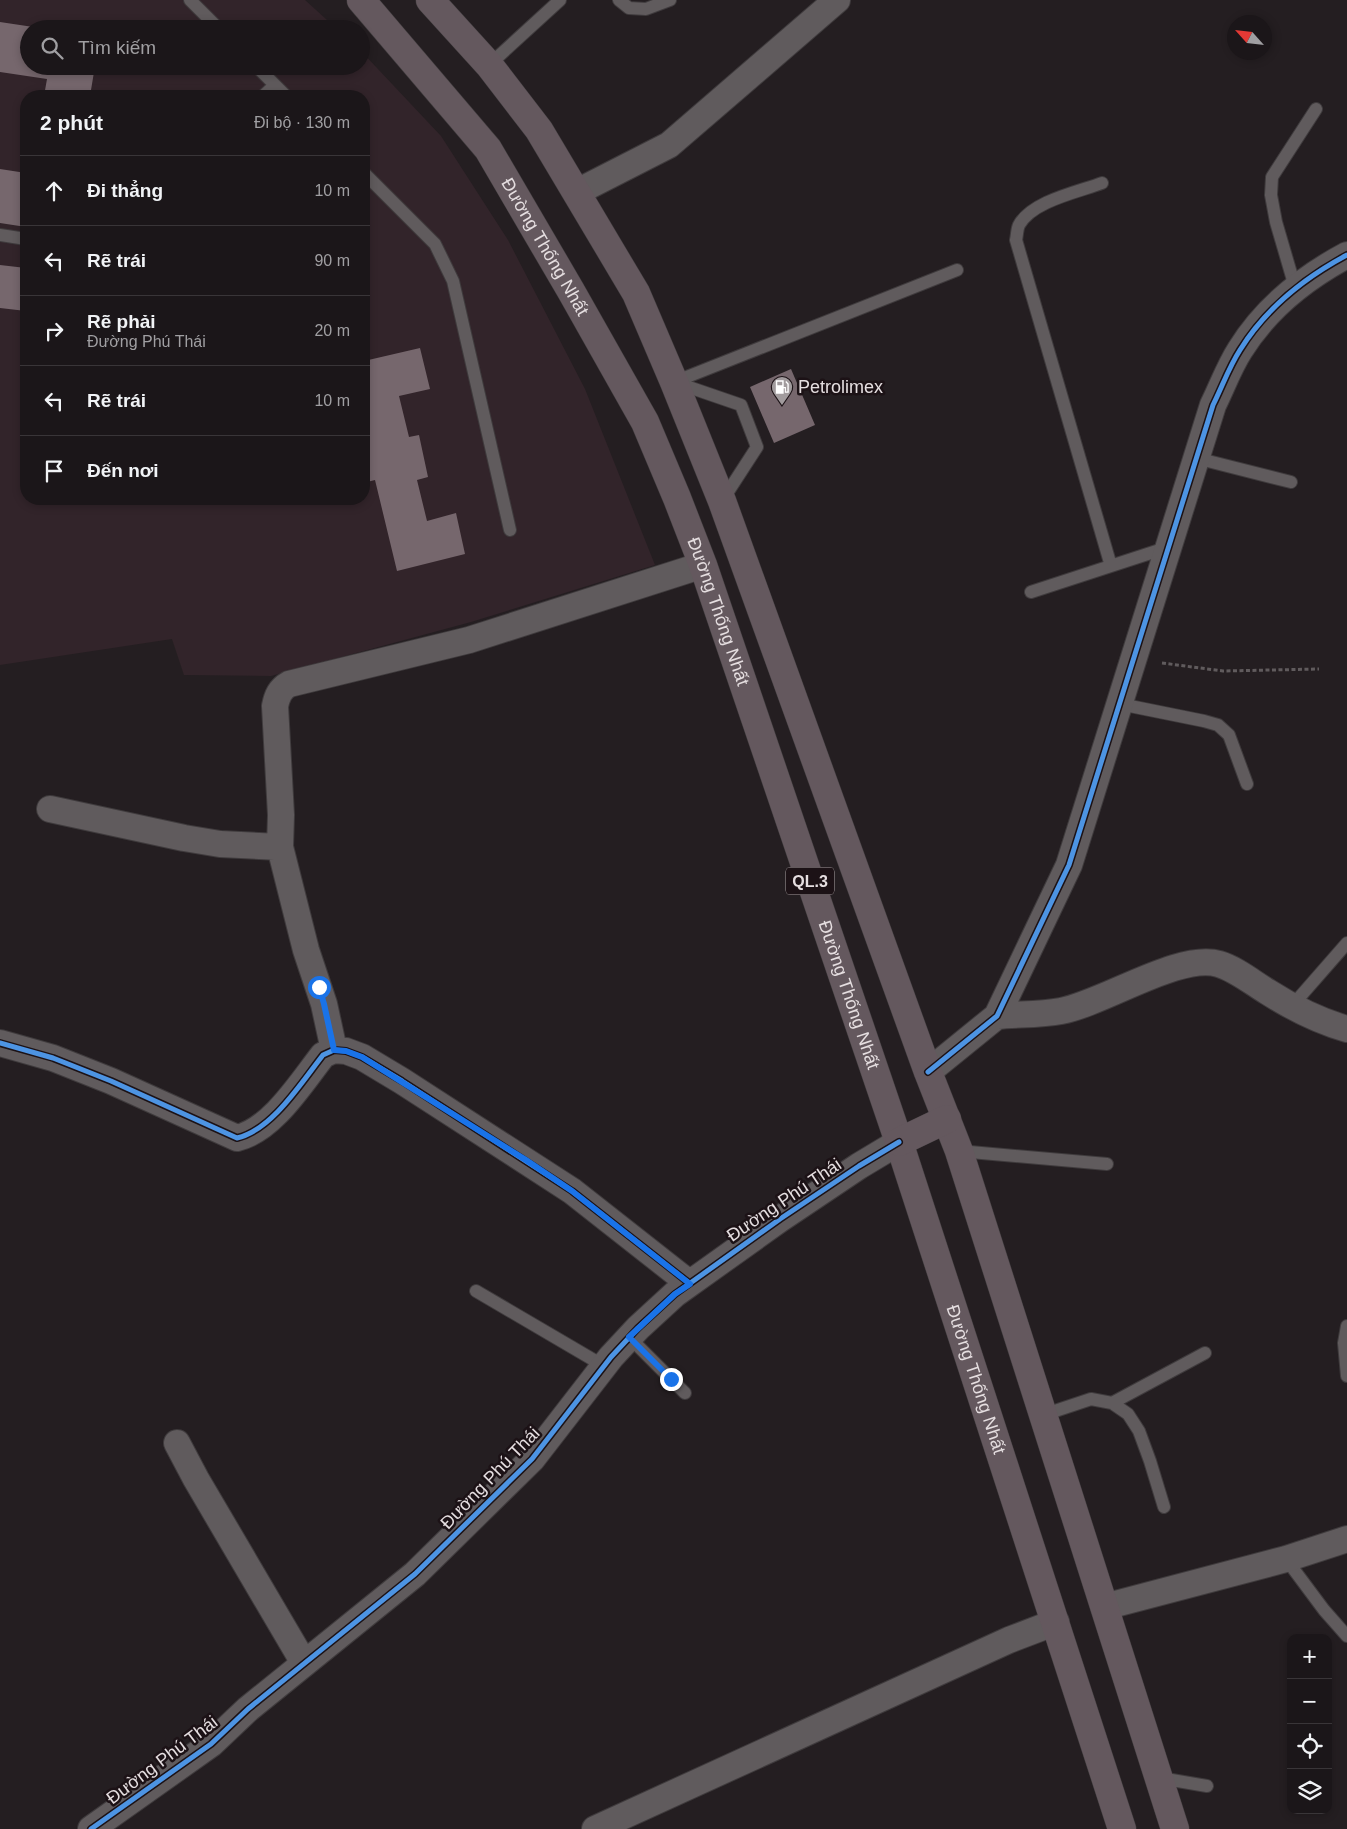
<!DOCTYPE html>
<html lang="vi">
<head>
<meta charset="utf-8">
<style>
	body { margin:0; font-family:Arial,sans-serif; background:#241f22; color:#f1f3f6 }
	.controls { position:absolute; right:15px; bottom:15px; display:grid; overflow:hidden; border-radius:10px; box-shadow:0 2px 8px #0003 }
	.controls button { width:45px; height:45px; display:grid; place-items:center; padding:0; border:0; border-bottom:1px solid #393538; background:#1b1619; color:#f1f3f6; font:25px sans-serif }
	.compass { position:absolute; left:1227px; top:15px; width:45px; height:45px; border-radius:50%; background:#1b1619; box-shadow:0 2px 8px #0003; rotate:297deg }
	.stop { position:absolute; width:15px; height:15px; margin:-11px; border:4px solid #1a73e8; border-radius:50%; background:#fff }
	.stop.end { background:#1a73e8; border-color:#fff; box-shadow:0 1px 5px #0008 }
	.list { margin:0; padding:0; list-style:none }
	h2 { display:flex; justify-content:space-between; align-items:center; height:65px; margin:0; padding:0 20px; font-size:21px }
	h2 small { font-size:16px; font-weight:400; color:#a09fa2 }
	.list li { display:grid; grid-template-columns:32px 1fr auto; gap:15px; align-items:center; box-sizing:border-box; height:70px; padding:0 20px; border-top:1px solid #393538 }
	.list b { display:block; font-size:19px; white-space:nowrap }
	.list p { margin:0; font-size:16px; white-space:nowrap; color:#a09fa2 }
	.list em { font-size:16px; font-style:normal; color:#a09fa2 }
	.icon { flex:none; width:28px; height:28px; fill:none; stroke:currentColor; stroke-width:2; stroke-linecap:round; stroke-linejoin:round }
	.map { position:relative; flex:none; width:1347px; height:1829px; overflow:hidden }
	.search { position:absolute; background:#1b1619; box-shadow:0 2px 8px #0003; left:20px; top:20px; width:350px; height:55px; display:flex; align-items:center; gap:12px; box-sizing:border-box; padding:0 18px; border-radius:28px; color:#a09fa2; font-size:19px }
	.panel { position:absolute; background:#1b1619; box-shadow:0 2px 8px #0003; left:20px; top:90px; width:350px; height:415px; border-radius:20px }
	.map>svg:first-child { display:block }
	.built { fill:#32242a; fill-rule:evenodd }
	.building { fill:#76676d }
	.lines { fill:none; stroke-linecap:round; stroke-linejoin:round }
	.service-casing { stroke:#3f3b3d; stroke-width:14 }
	.minor-casing { stroke:#3f3b3d; stroke-width:28 }
	.trunk-casing { stroke:#3f3b3d; stroke-width:29 }
	.path { stroke:#605b5d; stroke-width:3; stroke-dasharray:4 2.5; stroke-linecap:butt }
	.service { stroke:#605b5d; stroke-width:12 }
	.minor { stroke:#605b5d; stroke-width:26 }
	.trunk { stroke:#64585e; stroke-width:28 }
	.cycleway-casing { stroke:#1c1216; stroke-width:8 }
	.cycleway { stroke:#4d94e3; stroke-width:5 }
	.route { stroke:#1a73e8; stroke-width:6 }
	.labels { text-anchor:middle; stroke-width:5; stroke-linejoin:round; paint-order:stroke }
	.shield { fill:#1c1216; stroke:#a9a1a3; stroke-width:1 }
	.shield-label { font-size:16px; font-weight:bold; fill:#e5dee0 }
	.street-label { font-size:18px; fill:#e5dee0; stroke:#1c1216 }
	.poi-label { font-size:18px; fill:#e5dee0; stroke:#1c1216; text-anchor:start }
</style>
</head>
<body>
<div class="map">
<svg width="1347" height="1829" viewBox="0 0 1347 1829">
	<rect width="100%" height="100%" fill="#241e21"/>
	<path class="built" d="M0,0H305L337,29H29V66H361V51L441,136L508,240L585,389L655,565L471,622L271,676L184,675L172,639L0,665ZM26,96H364V499H26Z"/>
	<path class="building" d="M0,22L40,28L29,29V66H95L90,96H44L47,79L0,72Z
		M0,169L26,173V227L0,223Z
		M0,265L26,268V311L0,308Z
		M420,348L430,389L399,396L409,437L419,435L428,477L417,480L427,521L456,513L465,554L397,571L375,480L367,482L364,468V450L366,449L364,438V361Z
		M791,369L815,425L774,443L750,387Z"/>
	<g class="lines">
		<g class="service-casing">
			<path id="service" d="M190,0L219,29
				M619,0L629,8L646,9L670,0
				M489,65L560,0
				M256,66L286,96
				M263,96L275,85
				M364,173L435,244L453,281L510,530
				M1102,183C1078,192 1032,201 1019,225C1017,229 1017,236 1016,240L1111,566
				M0,235L26,239
				M1295,287L1276,222L1271,195L1272,177L1316,109
				M674,382L957,270
				M677,383L741,405L757,447L722,501
				M1196,458L1291,482
				M1031,592L1169,547
				M1120,704L1204,721L1218,725L1229,735L1247,784
				M1291,1007L1347,943
				M959,1151L1107,1164
				M476,1291L604,1366
				M1347,1326L1344,1343L1347,1376
				M629,1337L685,1393
				M1112,1403L1205,1353
				M1043,1415L1091,1399L1112,1403L1128,1414L1139,1431L1150,1461L1164,1507
				M1286,1559L1324,1610L1347,1636
				M1160,1778L1207,1786"/>
		</g>
		<g class="minor-casing">
			<path id="minor" d="M577,192L669,145L837,0
				M50,809L184,838L220,844L280,847L306,950L324,1004L334,1050
				M280,847L281,815L275,706C277,696 280,689 289,684L469,640L703,565
				M997,1016C1018,1014 1040,1015 1061,1011C1104,1003 1180,952 1219,964C1236,969 1253,983 1268,992C1293,1008 1319,1021 1347,1029
				M0,1043L53,1058L111,1081L237,1138C272,1130 301,1083 323,1055L334,1050L346,1051L362,1057L402,1081L572,1191L689,1283
				M928,1072L997,1016L1069,865L1213,405C1222,387 1229,367 1240,350C1266,308 1304,278 1347,255
				M177,1443L196,1479L304,1663
				M1104,1607L1286,1559L1347,1539
				M91,1829L211,1744L248,1709L415,1574L532,1459L611,1357L638,1328L675,1294L780,1219L859,1166L899,1142
				M595,1829L1009,1640L1056,1622"/>
		</g>
		<g class="trunk-casing">
			<g id="trunk">
				<path id="s1" d="M361,0L488,149L571,291L645,422L677,498L703,565L899,1142L1122,1829"/>
				<path d="M430,0L489,65L539,130L636,293L674,382L722,501L928,1072L959,1151L1175,1829"/>
				<path d="M899,1142L947,1119"/>
			</g>
		</g>
		<path class="path" d="M1162,663L1223,671L1319,669"/>
		<use href="#service" class="service"/>
		<use href="#minor" class="minor"/>
		<use href="#trunk" class="trunk"/>
		<g class="cycleway-casing">
			<path id="cycleway" d="M0,1043L53,1058L111,1081L237,1138C272,1130 301,1083 323,1055L334,1050L346,1051L362,1057L402,1081L572,1191L689,1283
				M928,1072L997,1016L1069,865L1213,405C1222,387 1229,367 1240,350C1266,308 1304,278 1347,255
				M91,1829L211,1744L248,1709L415,1574L532,1459L611,1357L638,1328L675,1294L780,1219L859,1166L899,1142"/>
		</g>
		<use href="#cycleway" class="cycleway"/>
	</g>
	<g class="lines">
		<path class="route" d="M319,987L324,1004L334,1050L346,1051L362,1057L526,1160L572,1191L690,1284L675,1294L629,1337L671,1379"/>
	</g>
	<defs>
		<g id="fuel-pin" transform="scale(1.125)"><path d="M0 17L-7.5 6A9.5 9.5 0 1 1 7.5 6Z" fill="#a19b9d" stroke="#1c1216"/><path d="M-5.5-6h7V0h2V4h1.3V-2.5L3-4.5l.8-.8L6-3V5H2.5V1h-1V6h-7ZM-4.2-4.7v3.2H.2V-4.7Z" fill="#fff"/></g>
	</defs>
	<g fill-rule="evenodd">
		<use href="#fuel-pin" x="782" y="387"/>
	</g>
	<g class="labels">
		<rect class="shield" x="786" y="867.5" width="48" height="27" rx="4"/>
		<g class="shield-label">
			<text x="810" y="887">QL.3</text>
		</g>
		<g class="street-label">
			<text dy="6" stroke="none"><textPath href="#s1" startOffset="309">Đường Thống Nhất</textPath></text>
			<text dy="6" stroke="none"><textPath href="#s1" startOffset="714">Đường Thống Nhất</textPath></text>
			<text dy="6" stroke="none"><textPath href="#s1" startOffset="1119">Đường Thống Nhất</textPath></text>
			<text transform="translate(784 1200) rotate(-34)" y="6">Đường Phú Thái</text>
			<text dy="6" stroke="none"><textPath href="#s1" startOffset="1524">Đường Thống Nhất</textPath></text>
			<text transform="translate(490 1478) rotate(-46)" y="6">Đường Phú Thái</text>
			<text transform="translate(162 1760) rotate(-37)" y="6">Đường Phú Thái</text>
		</g>
		<g class="poi-label">
			<text x="798" y="393">Petrolimex</text>
		</g>
	</g>
</svg>
<div class="controls">
<button>+</button>
<button>−</button>
<button><svg class="icon" aria-label="locate" viewBox="0 0 24 24"><circle cx="12" cy="12" r="6"/><path d="M12 2v4M12 18v4M2 12h4M18 12h4"/></svg></button>
<button><svg class="icon" aria-label="layers" viewBox="0 0 24 24"><path d="M12 4l9 5-9 5-9-5zM3 14l9 5 9-5"/></svg></button>
</div>
<svg class="compass" viewBox="-18 -18 36 36"><path d="M0-13l5 13h-10z" fill="#e53935"/><path d="M0 13l5-13h-10z" fill="#a09fa2"/></svg>
<div class="stop" style="left:319px;top:987px"></div>
<div class="stop end" style="left:671px;top:1379px"></div>
<div class="search"><svg class="icon" aria-label="search" viewBox="0 0 24 24"><circle cx="10" cy="10" r="6"/><path d="M15 15l6 6"/></svg>Tìm kiếm</div>
<section class="panel">
<h2>2 phút<small>Đi bộ · 130 m</small></h2>
<ul class="list">
<li><svg class="icon" aria-label="ahead" viewBox="0 0 24 24"><path d="M12 20V5M6 11l6-6 6 6"/></svg><div><b>Đi thẳng</b></div><em>10 m</em></li>
<li><svg class="icon" aria-label="left" viewBox="0 0 24 24"><path d="M17 20v-9H6M10 6l-5 5 5 5"/></svg><div><b>Rẽ trái</b></div><em>90 m</em></li>
<li><svg class="icon" aria-label="right" viewBox="0 0 24 24"><path d="M7 20v-9h11M14 6l5 5-5 5"/></svg><div><b>Rẽ phải</b><p>Đường Phú Thái</p></div><em>20 m</em></li>
<li><svg class="icon" aria-label="left" viewBox="0 0 24 24"><path d="M17 20v-9H6M10 6l-5 5 5 5"/></svg><div><b>Rẽ trái</b></div><em>10 m</em></li>
<li><svg class="icon" aria-label="arrive" viewBox="0 0 24 24"><path d="M6 21V4h12l-3 4 3 4H6"/></svg><div><b>Đến nơi</b></div></li>
</ul>
</section>
</div>
</body>
</html>
